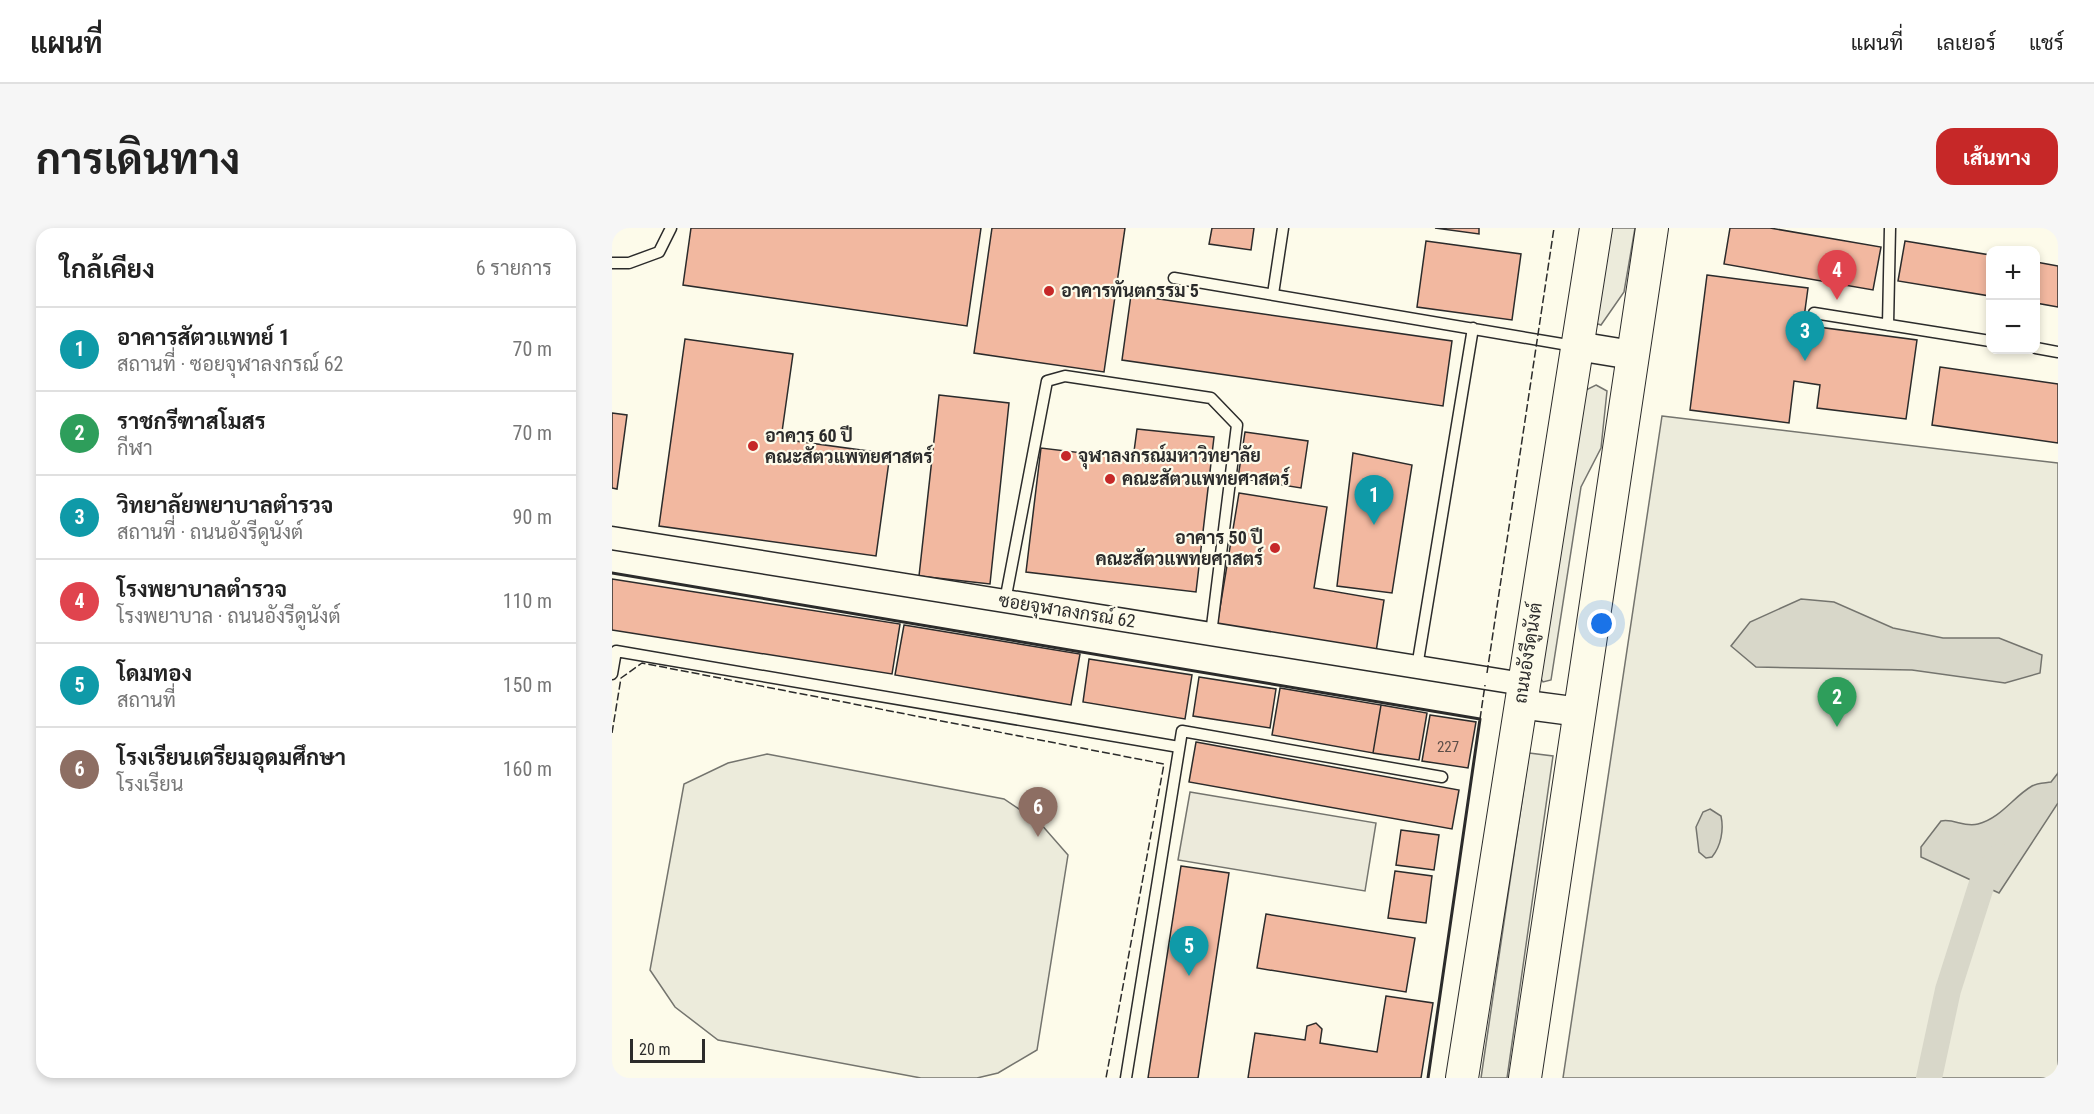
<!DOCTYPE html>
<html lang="th">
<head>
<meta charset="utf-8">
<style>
	body { margin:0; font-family:"Roboto Condensed",Sarabun,sans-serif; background:#f6f6f6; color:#222 }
	.controls { position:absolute; right:18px; top:18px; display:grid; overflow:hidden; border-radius:12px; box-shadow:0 3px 9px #0003 }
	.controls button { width:54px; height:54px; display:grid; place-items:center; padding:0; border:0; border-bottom:2px solid #e0e0e0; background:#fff; color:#222; font:30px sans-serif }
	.scale { position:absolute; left:18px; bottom:15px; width:75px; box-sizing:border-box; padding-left:6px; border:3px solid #2b2b2b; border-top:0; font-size:16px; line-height:21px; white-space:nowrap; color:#2b2b2b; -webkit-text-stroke:4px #fdfbea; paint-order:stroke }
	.you { position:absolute; left:990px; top:396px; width:21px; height:21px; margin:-15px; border:4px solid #fff; border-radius:50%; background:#1a73e8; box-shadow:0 0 0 9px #1a73e833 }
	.badge { display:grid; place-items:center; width:39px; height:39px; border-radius:50%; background:#c62828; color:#fff; font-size:20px; font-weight:700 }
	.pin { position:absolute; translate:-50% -50px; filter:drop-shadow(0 2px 3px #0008) }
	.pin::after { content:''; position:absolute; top:32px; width:21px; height:18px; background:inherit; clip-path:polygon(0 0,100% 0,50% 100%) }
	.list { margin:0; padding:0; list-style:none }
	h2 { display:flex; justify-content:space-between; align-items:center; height:78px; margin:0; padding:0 24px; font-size:26px }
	h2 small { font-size:20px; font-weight:400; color:#767676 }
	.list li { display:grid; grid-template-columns:39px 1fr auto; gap:18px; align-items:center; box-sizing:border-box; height:84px; padding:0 24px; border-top:2px solid #e0e0e0 }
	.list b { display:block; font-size:22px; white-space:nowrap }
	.list p { margin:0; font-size:20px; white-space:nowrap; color:#767676 }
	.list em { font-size:20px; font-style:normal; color:#767676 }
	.map { position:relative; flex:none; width:1446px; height:850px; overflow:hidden; border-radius:18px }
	header { display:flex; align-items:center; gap:36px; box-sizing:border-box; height:84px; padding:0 30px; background:#fff; border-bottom:2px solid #e0e0e0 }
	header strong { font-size:28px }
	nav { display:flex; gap:33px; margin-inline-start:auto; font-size:21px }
	.intro { display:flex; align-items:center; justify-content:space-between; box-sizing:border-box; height:144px; padding:0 36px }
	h1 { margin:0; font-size:42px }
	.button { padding:15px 27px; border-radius:18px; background:#c62828; color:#fff; font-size:21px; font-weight:700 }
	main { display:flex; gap:36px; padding:0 36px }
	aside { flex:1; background:#fff; border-radius:18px; box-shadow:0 3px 9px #0003 }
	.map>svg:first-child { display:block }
	.green { fill:#ecebdb; stroke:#74746e; stroke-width:1.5 }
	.parking { fill:#eceadb; stroke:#74746e; stroke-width:1.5 }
	.water { fill:#d8d7c9; stroke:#74746e; stroke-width:1.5 }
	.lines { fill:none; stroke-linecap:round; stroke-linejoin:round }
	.canal { stroke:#d8d7c9; stroke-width:26 }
	.building { fill:#f2b8a0; stroke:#2b2b2b; stroke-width:1.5 }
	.service-casing { stroke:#2b2b2b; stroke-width:13 }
	.minor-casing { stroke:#2b2b2b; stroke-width:25 }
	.tertiary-casing { stroke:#2b2b2b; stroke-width:31 }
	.secondary-casing { stroke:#2b2b2b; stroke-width:34 }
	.service { stroke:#fdfbea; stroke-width:10 }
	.minor { stroke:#fdfbea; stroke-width:22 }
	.tertiary { stroke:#fdfbea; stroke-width:28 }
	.secondary { stroke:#fdfbea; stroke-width:32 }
	.fence { stroke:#2b2b2b; stroke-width:1.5; stroke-dasharray:8 3; stroke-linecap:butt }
	.wall { stroke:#2b2b2b; stroke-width:3 }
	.poi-dot { fill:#c62828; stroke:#fdfbea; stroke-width:2 }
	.labels { text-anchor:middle; stroke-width:4.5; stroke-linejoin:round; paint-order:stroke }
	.number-label { font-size:15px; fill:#5d4e48 }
	.poi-label { font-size:18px; font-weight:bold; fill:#2b2b2b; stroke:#fdfbea; text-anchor:start }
	.street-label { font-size:18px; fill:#2b2b2b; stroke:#fdfbea }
</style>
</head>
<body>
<header>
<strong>แผนที่</strong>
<nav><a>แผนที่</a><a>เลเยอร์</a><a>แชร์</a></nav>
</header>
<div class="intro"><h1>การเดินทาง</h1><a class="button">เส้นทาง</a></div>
<main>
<aside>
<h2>ใกล้เคียง<small>6 รายการ</small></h2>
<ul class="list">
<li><span class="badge" style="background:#0f9aa8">1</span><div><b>อาคารสัตวแพทย์ 1</b><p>สถานที่ · ซอยจุฬาลงกรณ์ 62</p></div><em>70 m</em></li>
<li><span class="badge" style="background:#2e9e5b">2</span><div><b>ราชกรีฑาสโมสร</b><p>กีฬา</p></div><em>70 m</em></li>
<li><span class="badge" style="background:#0f9aa8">3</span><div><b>วิทยาลัยพยาบาลตำรวจ</b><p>สถานที่ · ถนนอังรีดูนังต์</p></div><em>90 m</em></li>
<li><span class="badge" style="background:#e0444e">4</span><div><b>โรงพยาบาลตำรวจ</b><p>โรงพยาบาล · ถนนอังรีดูนังต์</p></div><em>110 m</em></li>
<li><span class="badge" style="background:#0f9aa8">5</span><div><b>โดมทอง</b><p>สถานที่</p></div><em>150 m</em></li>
<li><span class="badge" style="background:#8d6e63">6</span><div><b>โรงเรียนเตรียมอุดมศึกษา</b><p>โรงเรียน</p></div><em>160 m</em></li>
</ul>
</aside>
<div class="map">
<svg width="1446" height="850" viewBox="0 0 1446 850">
	<rect width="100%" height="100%" fill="#fdfbea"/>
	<path class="green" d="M996,0H1023L1012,64L989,97L983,95Z
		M984,157L995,163L989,220L969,259L939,452L931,454L927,448L974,162Z
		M1050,188L1446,235V850H951Z
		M917,525L941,528L895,850H869Z
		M155,526L392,571L428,595L456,627L425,822L386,845L365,850H309L106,812L63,779L38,742L72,556L116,535Z"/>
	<path class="parking" d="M578,564L764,595L753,663L566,632Z"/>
	<path class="water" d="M1189,371L1222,374L1281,400L1331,410H1387L1430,427L1428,445L1393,455L1300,442L1144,439L1119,418L1138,394Z
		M1446,545V575L1387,665L1309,629V619L1329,593C1342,590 1352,600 1366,596C1389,590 1401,569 1420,558C1425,555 1433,555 1439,554Z
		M1098,581L1109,588C1112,602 1109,618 1100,629L1094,630L1087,624L1084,599L1091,584Z"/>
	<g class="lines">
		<path class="canal" d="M1317,850L1336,762L1372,649L1388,629"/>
	</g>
	<path class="building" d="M79,0H369L355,98L71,57Z
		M380,0H513L492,144L362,125Z
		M600,0H642L639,22L597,16Z
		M823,0H867V6Z
		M1118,0H1158L1269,19L1261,62L1112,36Z
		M814,13L909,26L900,92L805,79Z
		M1293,13L1378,27V68L1286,53Z
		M1424,34L1446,38V79L1424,75Z
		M1095,47L1196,60L1191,97L1305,112L1294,191L1205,180L1208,157L1182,153L1177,195L1078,182Z
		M519,67L840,113L831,178L510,132Z
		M73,111L181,126L169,211L278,226L264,328L47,298Z
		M1328,139L1446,156V215L1320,197Z
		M327,167L397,175L378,356L307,348Z
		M0,185L15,187L5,261L0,260Z
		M525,201L602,209L584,364L414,344L429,220L521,231Z
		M633,204L696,213L689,260L626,250Z
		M741,225L800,237L780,365L725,358Z
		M627,265L715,279L702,360L772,372L764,424L605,398Z
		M0,351L288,396L280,446L0,402Z
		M292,397L468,426L459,477L283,447Z
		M477,431L580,447L573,491L471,474Z
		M587,449L664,461L658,500L581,488Z
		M668,460L769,477L761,525L660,507Z
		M769,477L815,485L807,532L761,525Z
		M818,487L864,494L856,540L810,533Z
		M584,514L847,562L840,601L577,554Z
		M789,602L827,607L822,642L784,637Z
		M569,638L617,645L586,850H536Z
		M783,643L820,648L814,695L776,690Z
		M654,686L803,710L794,764L645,740Z
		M774,768L821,775L809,850H636L643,805L693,812L695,798L704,795L710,801L708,815L765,824Z"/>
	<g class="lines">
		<g class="service-casing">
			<path id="service" d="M0,35H17L47,24L59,0
				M562,50L962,118
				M661,66L671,0
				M1202,85L1378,113
				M1276,97L1278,0
				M1424,120L1446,124
				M393,373L435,153L453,148L599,170L625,197L599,406
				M805,439L861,100
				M0,446L4,423L567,519
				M514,850L570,503L830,549"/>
		</g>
		<g class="minor-casing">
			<path id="minor" d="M0,310L911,456"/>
		</g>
		<g class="tertiary-casing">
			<path id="tertiary" d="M965,118L1020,127
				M908,476L968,484"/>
		</g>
		<g class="secondary-casing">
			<path id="secondary" d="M850,850L984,0
				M913,850L1040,0"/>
		</g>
		<use href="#service" class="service"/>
		<use href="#minor" class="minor"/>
		<use href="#tertiary" class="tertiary"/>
		<use href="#secondary" class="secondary"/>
		<path class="fence" d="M875,445L942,0
			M868,491L873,457
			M0,505L9,450L30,435L552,536L494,850"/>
		<path class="wall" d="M0,345L868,491L816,850"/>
	</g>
	<g class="poi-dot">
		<circle cx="437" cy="63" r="6"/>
		<circle cx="141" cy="218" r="6"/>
		<circle cx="454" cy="228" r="6"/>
		<circle cx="498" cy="251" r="6"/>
		<circle cx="663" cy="320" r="6"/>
	</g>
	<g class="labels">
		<g class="number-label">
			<text x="836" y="524">227</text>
		</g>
		<g class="poi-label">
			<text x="449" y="69">อาคารทันตกรรม 5</text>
			<text x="153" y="214">อาคาร 60 ปี<tspan x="153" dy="21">คณะสัตวแพทยศาสตร์</tspan></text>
			<text x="466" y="234">จุฬาลงกรณ์มหาวิทยาลัย</text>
			<text x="510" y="257">คณะสัตวแพทยศาสตร์</text>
			<text x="651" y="316" text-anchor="end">อาคาร 50 ปี<tspan x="651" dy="21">คณะสัตวแพทยศาสตร์</tspan></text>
		</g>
		<g class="street-label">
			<text transform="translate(455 383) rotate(9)" y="6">ซอยจุฬาลงกรณ์ 62</text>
			<text transform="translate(916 425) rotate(-81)" y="6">ถนนอังรีดูนังต์</text>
		</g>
	</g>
</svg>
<div class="controls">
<button>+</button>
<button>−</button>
</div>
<div class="scale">20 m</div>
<div class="you"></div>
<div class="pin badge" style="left:762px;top:297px;background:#0f9aa8">1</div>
<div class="pin badge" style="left:1225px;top:499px;background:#2e9e5b">2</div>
<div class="pin badge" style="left:1193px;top:133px;background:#0f9aa8">3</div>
<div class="pin badge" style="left:1225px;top:72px;background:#e0444e">4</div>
<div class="pin badge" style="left:577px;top:748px;background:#0f9aa8">5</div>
<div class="pin badge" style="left:426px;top:609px;background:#8d6e63">6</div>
</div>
</main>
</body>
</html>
